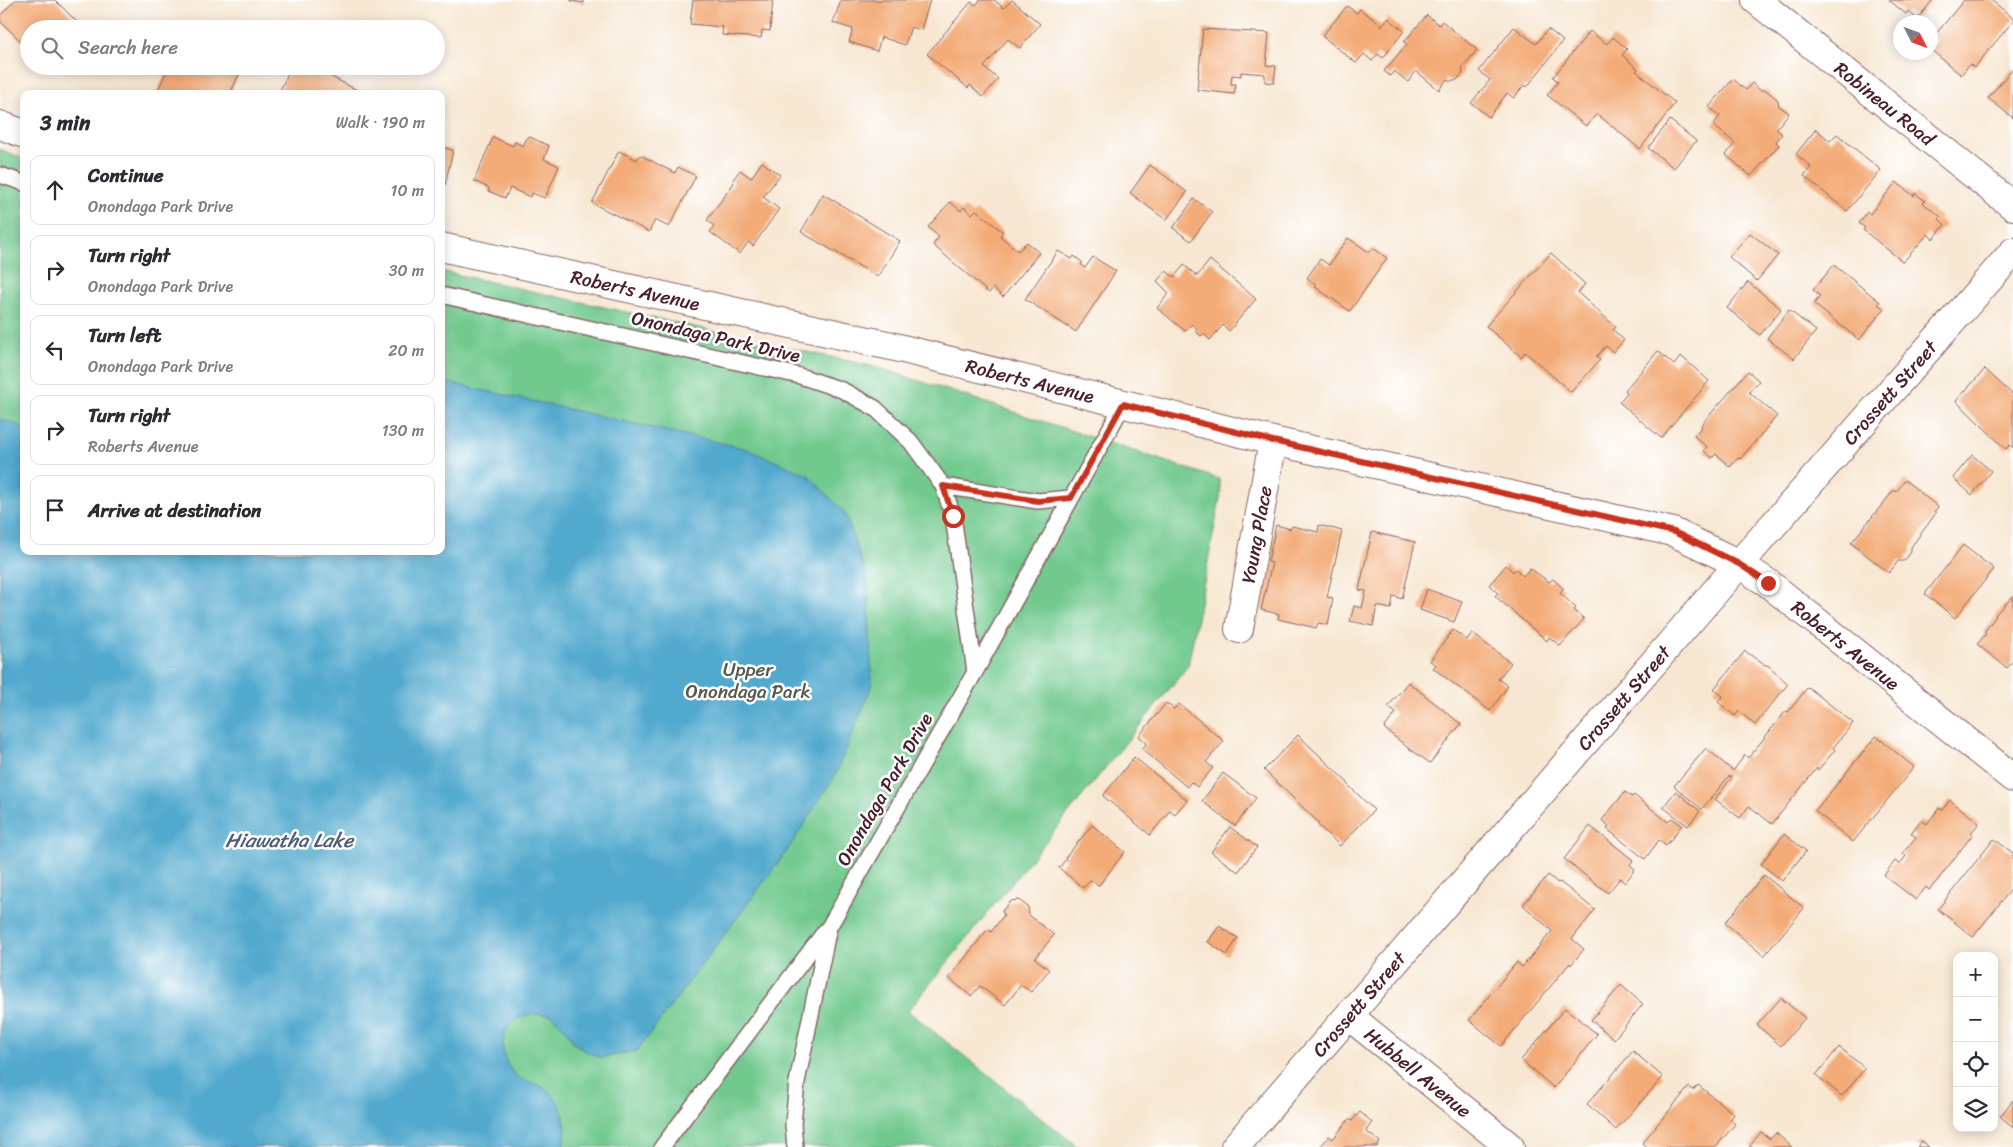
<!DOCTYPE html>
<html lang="en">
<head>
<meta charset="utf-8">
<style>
	body { margin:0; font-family:Sriracha,sans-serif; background:#f7f7f7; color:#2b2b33 }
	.controls { position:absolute; right:15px; bottom:15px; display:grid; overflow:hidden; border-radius:10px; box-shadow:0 2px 12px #0003 }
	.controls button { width:45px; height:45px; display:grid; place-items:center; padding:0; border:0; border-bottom:1px solid #e1e1e2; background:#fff; color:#2b2b33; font:25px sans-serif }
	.compass { position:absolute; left:1893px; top:15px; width:45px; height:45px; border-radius:50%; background:#fff; box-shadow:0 2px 12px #0003; rotate:132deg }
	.stop { position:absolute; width:15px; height:15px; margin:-11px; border:4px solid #c8321e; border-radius:50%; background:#fff }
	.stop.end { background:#c8321e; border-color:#fff; box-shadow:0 1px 5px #0008 }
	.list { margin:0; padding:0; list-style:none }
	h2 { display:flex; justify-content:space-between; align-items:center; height:65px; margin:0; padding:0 20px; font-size:21px }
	h2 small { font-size:16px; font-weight:400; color:#7c7c81 }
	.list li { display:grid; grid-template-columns:32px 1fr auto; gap:15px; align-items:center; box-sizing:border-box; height:70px; margin:0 10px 10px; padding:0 10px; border:1px solid #e1e1e2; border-radius:10px }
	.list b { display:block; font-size:19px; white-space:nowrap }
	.list p { margin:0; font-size:16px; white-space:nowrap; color:#7c7c81 }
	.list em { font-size:16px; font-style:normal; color:#7c7c81 }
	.icon { flex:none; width:28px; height:28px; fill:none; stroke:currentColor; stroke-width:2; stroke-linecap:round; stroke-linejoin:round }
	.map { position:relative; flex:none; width:2013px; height:1147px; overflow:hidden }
	.search { position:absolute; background:#fff; box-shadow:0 2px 12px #0003; left:20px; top:20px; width:425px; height:55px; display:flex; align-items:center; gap:12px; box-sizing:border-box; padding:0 18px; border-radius:28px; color:#7c7c81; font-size:19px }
	.panel { position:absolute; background:#fff; box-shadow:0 2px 12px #0003; left:20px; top:90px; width:425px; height:465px; border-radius:10px }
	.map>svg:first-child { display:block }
	.green { fill:#71c98e; stroke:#5e745c }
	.water { fill:#51a9ce; stroke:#4e647c }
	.building { fill:#f3ab77 }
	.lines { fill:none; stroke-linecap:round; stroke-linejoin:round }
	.service-casing { stroke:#876565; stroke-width:18 }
	.minor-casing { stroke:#876565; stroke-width:30 }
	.service { stroke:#fff; stroke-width:15 }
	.minor { stroke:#fff; stroke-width:28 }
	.route { stroke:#c8321e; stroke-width:6 }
	.labels { text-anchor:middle; stroke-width:5; stroke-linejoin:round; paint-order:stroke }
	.street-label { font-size:19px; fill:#4a1f2b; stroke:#fff }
	.park-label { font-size:19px; fill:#585a4e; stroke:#fff }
	.water-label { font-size:20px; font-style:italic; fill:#4d5d74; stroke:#fff }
</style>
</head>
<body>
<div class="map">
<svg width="2013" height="1147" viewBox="0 0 2013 1147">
	<rect width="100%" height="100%" fill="#fff"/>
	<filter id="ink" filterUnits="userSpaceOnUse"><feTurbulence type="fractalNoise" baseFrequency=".02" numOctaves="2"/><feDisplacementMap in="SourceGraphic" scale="10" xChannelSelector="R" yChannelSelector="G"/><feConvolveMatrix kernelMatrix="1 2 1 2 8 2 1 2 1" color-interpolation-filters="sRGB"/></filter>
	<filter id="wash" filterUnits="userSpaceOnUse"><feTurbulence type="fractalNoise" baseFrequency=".0096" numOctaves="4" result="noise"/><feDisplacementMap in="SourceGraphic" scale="20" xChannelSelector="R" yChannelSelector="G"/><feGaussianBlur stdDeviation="1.12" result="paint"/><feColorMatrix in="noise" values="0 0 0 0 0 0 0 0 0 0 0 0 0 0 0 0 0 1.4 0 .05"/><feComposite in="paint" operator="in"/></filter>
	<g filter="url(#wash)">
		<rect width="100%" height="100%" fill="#f7e7d2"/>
		<path class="green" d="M0,149L24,159V551H441V271L880,368L1219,479L1221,493L1188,666L908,1011L1078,1147H0Z"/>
		<path class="water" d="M441,381L744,448L808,475L845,513L868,581L872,686L835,775L787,851L637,1051L601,1058L585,1051L573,1042L565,1029L551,1015C543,1015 531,1013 524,1016C497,1025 498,1058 515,1075C521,1082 534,1082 543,1087C561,1098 572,1127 562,1147H0V419L24,427V551H441Z"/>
		<g id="blocks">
			<path class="building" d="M15,0H55L84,29H29V56L24,51L28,48L0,21V16Z
				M571,0H584V3L571,1Z
				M693,0H773L770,31L762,30L761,38L722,35L723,27L690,24Z
				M841,0H930L921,30L911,27L905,45L881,37L877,51L849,42L853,29L833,23Z
				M980,0H994L1004,8L1012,0L1040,24L1020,48L1008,39L984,67L998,79L983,97L970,85L968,88L927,54L971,2L976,5Z
				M1889,0H1933L1917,19L1908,11L1906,14Z
				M1964,0H1991L2013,18V21L1974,68L1970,64L1961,75L1930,49L1938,39L1935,35Z
				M1347,6L1357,13L1360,9L1382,26L1388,18L1404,31L1383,58L1378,54L1372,61L1364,54L1356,63L1322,36Z
				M1427,15L1439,25L1442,21L1477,50L1462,68L1463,73L1457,80H1452L1450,82L1447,79L1439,90L1416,71L1408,82L1394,71L1390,76L1384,71L1407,44L1404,42Z
				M1514,27L1536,44L1548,29L1563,41L1527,87L1524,85L1514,98L1507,93L1489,117L1471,103L1490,80L1479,71Z
				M1203,29L1269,33L1266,65L1276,66L1274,83L1265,82V74L1241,72V76L1232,75L1231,84H1236L1234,94L1197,90Z
				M1590,31L1607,44L1613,37L1627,49L1622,55L1638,69L1636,71L1675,103L1640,149L1597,114L1586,126L1547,95L1558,82L1553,77Z
				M169,66H234L241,70L230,94H156Z
				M292,66H310L365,94H278Z
				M2013,68V118L1988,98Z
				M1733,79L1746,90L1752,83L1760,90H1766L1778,100L1779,106L1789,113L1776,129L1782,134L1776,142L1779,145L1751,176L1726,155L1735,143L1713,125L1720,116L1709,107Z
				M1670,120L1696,141L1674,168L1648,148Z
				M1816,129L1830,141L1837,134L1881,170L1847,211L1804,176L1811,167L1796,154Z
				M528,136L549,146L544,159L559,166L545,198L532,193L530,197L510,188L505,198L488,191L489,188L474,181L493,137L513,146L515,142L523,146Z
				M441,147L453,150L445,185L441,184Z
				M619,151L637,160L640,155L675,173L678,167L696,176L669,227L655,220L649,232L592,203Z
				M762,162L780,175L763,197L779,209L753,246L748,242L740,254L710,232L714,226L707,220L734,183L732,181L740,170L751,178Z
				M1150,165L1187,192L1166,220L1130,193Z
				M1896,182L1914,196L1915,193L1925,201L1923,203L1941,217L1939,219L1945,225L1933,239L1928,234L1903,262L1863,230L1865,228L1859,223L1867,212L1870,214Z
				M823,194L900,241L878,277L801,232Z
				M1194,199L1212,212L1191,241L1173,228Z
				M950,202L961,211L964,207L972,214L976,210L1003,232L1000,236L1018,251L1027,242L1039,253L1003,297L993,288L989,293L933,245L939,237L928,227Z
				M1750,233L1778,255L1757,281L1729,257Z
				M1348,238L1369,252L1373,248L1387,258L1350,311L1315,287L1317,285L1307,278L1320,259L1329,265Z
				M1058,251L1072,259L1074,256L1082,262L1081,265L1085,268L1093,257L1116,271L1076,332L1025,299Z
				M1551,253L1585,284L1578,293L1616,327L1613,330L1624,340L1613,352L1606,346L1596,357L1600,360L1571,392L1525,352L1521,357L1486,326Z
				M1210,260L1256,299L1229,331L1223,325L1210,340L1204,334L1201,336L1195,331L1197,329L1192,324L1185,331L1157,308L1169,293L1157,281L1166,271L1174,277L1184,265L1197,276Z
				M1834,265L1880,302L1878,304L1884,309L1859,340L1814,304L1820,296L1813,290Z
				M1748,282L1781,309L1760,335L1727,308Z
				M1789,310L1816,331L1794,359L1767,338Z
				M1658,351L1674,365L1681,356L1709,381L1661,438L1619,402L1627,393L1625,390Z
				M1985,369L2013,395V448L2010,445L2006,449L1956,401Z
				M1748,371L1759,381L1749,392L1777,416L1740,459L1738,458L1730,467L1716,454L1712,458L1704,451L1707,447L1694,436L1702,427L1701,425Z
				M1972,455L1991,471L1972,495L1953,478Z
				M1905,480L1938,507L1934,512L1936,513L1931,520L1911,547V552L1904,561H1898L1889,573L1851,543L1894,490L1896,492Z
				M1276,525L1291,529L1292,526L1318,532L1319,525L1342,531L1327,597L1333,598L1328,625L1318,623L1316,628L1278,619L1279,614L1261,610L1272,563L1268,562Z
				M1372,532L1415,542L1402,599L1393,596L1391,609L1377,606L1373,626L1350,621L1354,606L1362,608L1366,591L1359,590Z
				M1963,545L1994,569L1955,618L1925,594Z
				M1506,565L1513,572L1516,569L1523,576L1530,568L1549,582L1553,579L1564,589L1560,593L1576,608L1574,610L1584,619L1560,646L1549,637L1547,641L1495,596L1498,593L1489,585Z
				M1427,589L1462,602L1454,622L1420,610Z
				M2013,596V661L2007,668L1977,644L1986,634L1984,632L1996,616L1995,615Z
				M1453,630L1467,640L1472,633L1511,663L1498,679L1508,686L1490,711L1433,668L1436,665L1430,661Z
				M1745,651L1763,664L1769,666L1788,684L1755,725L1739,711L1735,716L1718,702L1723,696L1714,689Z
				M1408,682L1461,724L1430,763L1407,747L1384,728L1396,713L1388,707Z
				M1808,687L1853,723L1833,748L1835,750L1818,770L1817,768L1772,824L1749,806L1740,818L1715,799L1732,777L1729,776L1702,809L1674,786L1706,748L1733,771L1745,755L1748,758L1786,711L1788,712Z
				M1166,703L1174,709L1179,704L1224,741L1206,762L1213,768L1197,787L1191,782L1187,787L1142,749L1147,743L1139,736Z
				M1298,735L1348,783L1347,784L1374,810L1340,846L1317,824L1319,823L1264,770Z
				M1876,736L1914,767L1853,842L1815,811Z
				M1134,757L1187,800L1175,814L1170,810L1150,835L1103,796Z
				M1223,773L1256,798L1235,826L1202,801Z
				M1676,791L1700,811L1688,826L1663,807Z
				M1625,792L1632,797L1634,795L1668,822L1672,818L1682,825L1666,846L1659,840L1645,859L1607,829L1609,826L1602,820Z
				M1950,800L1979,823L1971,833L1973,834L1937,881L1929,890L1926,887L1916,900L1884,875L1895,861L1900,864L1906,856L1903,853L1916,837L1911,833L1921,820L1927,824L1939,808L1942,810Z
				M1092,825L1125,852L1098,886L1091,880L1083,888L1059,868L1066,859L1065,858Z
				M1590,826L1633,860L1630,865L1635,869L1625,883L1620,878L1608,893L1564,859Z
				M1230,827L1257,847L1238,872L1211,852Z
				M1784,834L1806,851L1782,881L1761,864Z
				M1994,839L2013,853V887L1973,937L1938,909Z
				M1548,875L1558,883L1560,882L1595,910L1572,939L1584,949L1571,965L1570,963L1501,1046L1469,1020L1517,962L1522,967L1552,931L1523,905Z
				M1764,875L1804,908L1764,956L1725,923Z
				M1019,900L1028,907L1029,915L1054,935L1035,958L1049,970L1031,992L1021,985L1005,1005L980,986L971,996L949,978L988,929L991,932L1004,915L1002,911L1011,901Z
				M1219,926L1238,938L1227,955L1208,942Z
				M1621,985L1643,1004L1614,1039L1591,1020Z
				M1781,998L1805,1018L1781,1046L1757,1025Z
				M1565,1008L1597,1034L1554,1088L1521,1060Z
				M1839,1047L1865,1068L1842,1096L1816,1075Z
				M1633,1051L1663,1077L1616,1130L1587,1104Z
				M1698,1085L1734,1114L1730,1120L1735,1124L1716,1147H1646L1642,1143L1689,1087L1693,1090Z
				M2013,1100V1127L2000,1116Z
				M1360,1112L1372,1122L1366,1131L1380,1142L1377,1147H1320L1329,1136L1333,1139L1349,1119L1352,1121Z
				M1761,1132L1770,1139L1776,1133L1792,1147H1749Z
				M1922,1141L1929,1147H1917Z"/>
		</g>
	</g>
	<g filter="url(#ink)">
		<use href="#blocks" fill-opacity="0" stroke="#876565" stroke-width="1"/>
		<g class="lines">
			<g class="service-casing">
				<path id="service" d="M0,175L24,183
					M441,295L800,376L842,390L875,408L911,442L943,486L953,516L975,672
					M943,486L1038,501L1071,498
					M662,1147L826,930
					M795,1147L793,1124L797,1082L829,927L975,672L1123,405"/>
			</g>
			<g class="minor-casing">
				<g id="minor">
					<path id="s1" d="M1756,0L2013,206"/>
					<path d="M0,125L24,134"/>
					<path id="s2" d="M441,247L891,346L1273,441L1673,532L1739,564L1768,583L2013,778"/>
					<path id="s3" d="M1239,629L1273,441"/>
					<path id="s4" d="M1349,1016L1510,1147"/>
					<path id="s5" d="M1235,1147L1739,564L2013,252"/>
				</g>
			</g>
			<use href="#service" class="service"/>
			<use href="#minor" class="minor"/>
		</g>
	</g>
	<g class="lines" filter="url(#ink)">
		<path class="route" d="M953,516L943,486L1038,501L1071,498L1123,404L1273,441L1674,532L1739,564L1768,583"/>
	</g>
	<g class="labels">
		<g class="street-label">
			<text dy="7" stroke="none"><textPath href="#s1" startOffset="165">Robineau Road</textPath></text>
			<text dy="7" stroke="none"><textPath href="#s2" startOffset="199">Roberts Avenue</textPath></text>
			<text transform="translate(716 336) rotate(13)" y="7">Onondaga Park Drive</text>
			<text dy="7" stroke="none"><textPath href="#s2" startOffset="604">Roberts Avenue</textPath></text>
			<text dy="7" stroke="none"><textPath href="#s5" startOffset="999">Crossett Street</textPath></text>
			<text dy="7" stroke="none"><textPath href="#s3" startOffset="96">Young Place</textPath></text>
			<text dy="7" stroke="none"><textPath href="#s2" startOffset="1472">Roberts Avenue</textPath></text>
			<text dy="7" stroke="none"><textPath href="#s5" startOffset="594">Crossett Street</textPath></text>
			<text transform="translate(884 789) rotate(-60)" y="7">Onondaga Park Drive</text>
			<text dy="7" stroke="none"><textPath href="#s5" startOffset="189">Crossett Street</textPath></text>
			<text dy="7" stroke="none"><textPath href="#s4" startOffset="89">Hubbell Avenue</textPath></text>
		</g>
		<g class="park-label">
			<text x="748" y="676">Upper<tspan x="748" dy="22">Onondaga Park</tspan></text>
		</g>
		<g class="water-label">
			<text x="289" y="847">Hiawatha Lake</text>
		</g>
	</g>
</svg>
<div class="controls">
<button>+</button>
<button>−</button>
<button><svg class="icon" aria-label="locate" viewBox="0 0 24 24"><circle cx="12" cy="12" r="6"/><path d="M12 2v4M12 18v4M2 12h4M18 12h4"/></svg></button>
<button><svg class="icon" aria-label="layers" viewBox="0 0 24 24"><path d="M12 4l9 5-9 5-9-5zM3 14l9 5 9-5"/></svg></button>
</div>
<svg class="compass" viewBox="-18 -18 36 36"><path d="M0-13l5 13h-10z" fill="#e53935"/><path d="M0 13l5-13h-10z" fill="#7c7c81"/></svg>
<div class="stop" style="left:953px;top:516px"></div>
<div class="stop end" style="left:1768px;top:583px"></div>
<div class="search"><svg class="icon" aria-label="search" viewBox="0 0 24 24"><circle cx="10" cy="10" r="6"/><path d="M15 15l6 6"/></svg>Search here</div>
<section class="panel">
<h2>3 min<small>Walk · 190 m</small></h2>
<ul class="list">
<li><svg class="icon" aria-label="ahead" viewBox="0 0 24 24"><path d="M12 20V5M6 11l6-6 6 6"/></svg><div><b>Continue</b><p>Onondaga Park Drive</p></div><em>10 m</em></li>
<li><svg class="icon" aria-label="right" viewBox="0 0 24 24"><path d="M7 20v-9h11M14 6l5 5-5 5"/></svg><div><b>Turn right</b><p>Onondaga Park Drive</p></div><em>30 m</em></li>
<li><svg class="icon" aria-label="left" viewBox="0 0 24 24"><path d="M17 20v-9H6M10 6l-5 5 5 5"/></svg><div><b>Turn left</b><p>Onondaga Park Drive</p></div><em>20 m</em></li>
<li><svg class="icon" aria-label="right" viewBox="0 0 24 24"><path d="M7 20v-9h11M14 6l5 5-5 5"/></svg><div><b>Turn right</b><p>Roberts Avenue</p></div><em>130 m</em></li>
<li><svg class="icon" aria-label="arrive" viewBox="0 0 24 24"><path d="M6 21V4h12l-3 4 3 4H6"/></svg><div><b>Arrive at destination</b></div></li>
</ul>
</section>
</div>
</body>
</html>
